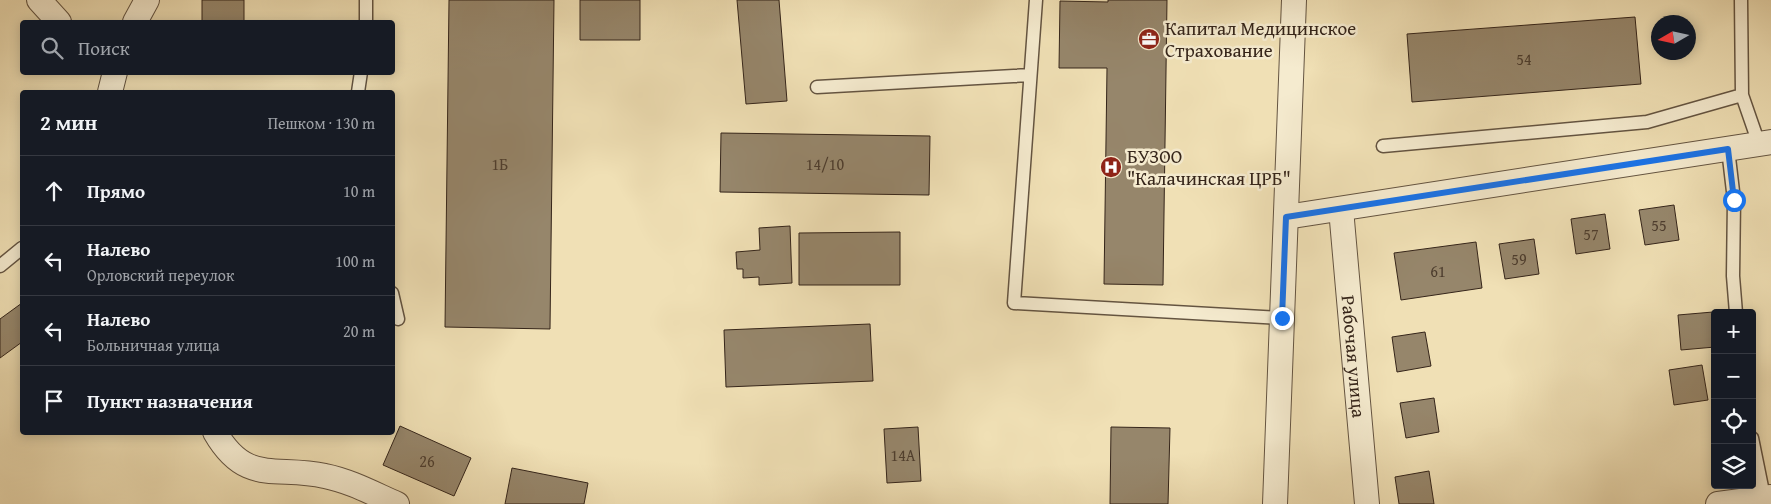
<!DOCTYPE html>
<html lang="ru">
<head>
<meta charset="utf-8">
<style>
	body { margin:0; font-family:"Gentium Book Plus",serif; background:#242831; color:#f1f3f6 }
	.controls { position:absolute; right:15px; bottom:15px; display:grid; overflow:hidden; border-radius:5px; box-shadow:0 2px 12px #0003 }
	.controls button { width:45px; height:45px; display:grid; place-items:center; padding:0; border:0; border-bottom:1px solid #363941; background:#171b24; color:#f1f3f6; font:25px sans-serif }
	.compass { position:absolute; left:1651px; top:15px; width:45px; height:45px; border-radius:50%; background:#171b24; box-shadow:0 2px 12px #0003; rotate:261deg }
	.stop { position:absolute; width:15px; height:15px; margin:-11px; border:4px solid #1a73e8; border-radius:50%; background:#fff }
	.stop.end { background:#1a73e8; border-color:#fff; box-shadow:0 1px 5px #0008 }
	.list { margin:0; padding:0; list-style:none }
	h2 { display:flex; justify-content:space-between; align-items:center; height:65px; margin:0; padding:0 20px; font-size:21px }
	h2 small { font-size:16px; font-weight:400; color:#9ea1a6 }
	.list li { display:grid; grid-template-columns:32px 1fr auto; gap:15px; align-items:center; box-sizing:border-box; height:70px; padding:0 20px; border-top:1px solid #363941 }
	.list b { display:block; font-size:19px; white-space:nowrap }
	.list p { margin:0; font-size:16px; white-space:nowrap; color:#9ea1a6 }
	.list em { font-size:16px; font-style:normal; color:#9ea1a6 }
	.icon { flex:none; width:28px; height:28px; fill:none; stroke:currentColor; stroke-width:2; stroke-linecap:round; stroke-linejoin:round }
	.map { position:relative; flex:none; width:1771px; height:504px; overflow:hidden }
	.search { position:absolute; background:#171b24; box-shadow:0 2px 12px #0003; left:20px; top:20px; width:375px; height:55px; display:flex; align-items:center; gap:12px; box-sizing:border-box; padding:0 18px; border-radius:5px; color:#9ea1a6; font-size:19px }
	.panel { position:absolute; background:#171b24; box-shadow:0 2px 12px #0003; left:20px; top:90px; width:375px; height:345px; border-radius:5px }
	.map>svg:first-child { display:block }
	.building { fill:#96866b; stroke:#35251a }
	.lines { fill:none; stroke-linecap:round; stroke-linejoin:round }
	.service-casing { stroke:#645441; stroke-width:15 }
	.minor-casing { stroke:#645441; stroke-width:26 }
	.service { stroke:#f5ebcf; stroke-width:12 }
	.minor { stroke:#f5ebcf; stroke-width:24 }
	.route { stroke:#1a73e8; stroke-width:6 }
	.labels { text-anchor:middle; stroke-width:5; stroke-linejoin:round; paint-order:stroke }
	.number-label { font-size:16px; fill:#4d3d2e }
	.poi-label { font-size:19px; fill:#35251a; stroke:#f5ebcf; text-anchor:start }
	.street-label { font-size:19px; fill:#35251a; stroke:#f5ebcf }
</style>
</head>
<body>
<div class="map">
<svg width="1771" height="504" viewBox="0 0 1771 504">
	<rect width="100%" height="100%" fill="#f0e0b5"/>
	<filter id="stains"><feTurbulence type="fractalNoise" baseFrequency=".004" numOctaves="4"/><feColorMatrix values="0 0 0 0 .2 0 0 0 0 .09 0 0 0 0 .02 0 0 0 .5 -.17"/></filter>
	<radialGradient id="worn" r=".72"><stop offset=".6" stop-color="#630" stop-opacity="0"/><stop offset="1" stop-color="#630" stop-opacity=".3"/></radialGradient>
	<path class="building" d="M202,0H244V22H202Z
		M449,0H554L550,329L445,327Z
		M580,0H640V40H580Z
		M737,0H779L787,101L746,104Z
		M1108,0H1167L1163,285L1104,284L1107,68H1059L1060,1L1108,2Z
		M1635,17L1641,84L1412,102L1407,34Z
		M721,133L930,136L929,195L720,192Z
		M1674,205L1679,240L1645,245L1639,210Z
		M1605,214L1610,249L1576,254L1571,219Z
		M790,226L792,283L759,285V277L743,278V269H737L736,252L760,250L759,228Z
		M900,232V285H799V233Z
		M1534,239L1539,274L1505,279L1499,244Z
		M1476,242L1482,288L1401,300L1394,253Z
		M22,303V342L0,358V319Z
		M1713,312L1715,347L1681,350L1678,315Z
		M870,324L873,381L726,387L724,330Z
		M1425,332L1431,366L1397,372L1392,337Z
		M1702,365L1708,400L1674,405L1669,370Z
		M1434,398L1439,432L1406,438L1400,403Z
		M400,426L471,458L454,496L383,465Z
		M918,427L921,481L887,483L884,429Z
		M1111,427L1170,428L1168,504H1110Z
		M512,468L588,483L584,504H505Z
		M1429,471L1434,504H1399L1395,477Z"/>
	<g class="lines">
		<g class="service-casing">
			<path id="service" d="M1036,0L1014,303L1282,318
				M1741,0L1742,95L1759,144
				M366,22V0
				M817,87L1030,75
				M358,92L361,72
				M1383,146L1647,122L1742,95
				M1728,149L1734,200L1733,276L1736,313
				M0,266L22,248
				M392,293L398,319
				M1752,438L1764,497"/>
		</g>
		<g class="minor-casing">
			<g id="minor">
				<path d="M39,0L59,22"/>
				<path d="M135,22L147,0"/>
				<path d="M110,92L115,72"/>
				<path id="s1" d="M1341,209L1367,504"/>
				<path d="M1286,217L1771,142"/>
				<path d="M215,432C246,486 276,465 325,476C350,481 374,494 397,504"/>
				<path d="M1275,504L1294,0"/>
				<path d="M1718,504L1771,497"/>
			</g>
		</g>
		<use href="#service" class="service"/>
		<use href="#minor" class="minor"/>
	</g>
	<g class="lines">
		<path class="route" d="M1282,318L1286,217L1728,149L1734,200"/>
	</g>
	<defs>
		<g id="office-disc" transform="scale(1.125)"><circle r="9.5" fill="#8f2418" stroke="#f5ebcf"/><path d="M-6-3h4V-5.5h4V-3h4V5H-6ZM-1-4.5V-3h2v-1.5ZM-6 0V1H6V0Z" fill="#fff"/></g>
		<g id="hospital-disc" transform="scale(1.125)"><circle r="9.5" fill="#8f2418" stroke="#f5ebcf"/><path d="M-5-5h3v3.5h4V-5h3V5h-3V1.5h-4V5h-3Z" fill="#fff"/></g>
	</defs>
	<g fill-rule="evenodd">
		<use href="#office-disc" x="1149" y="39"/>
		<use href="#hospital-disc" x="1111" y="167"/>
	</g>
	<g class="labels">
		<g class="number-label">
			<text x="1524" y="65">54</text>
			<text x="500" y="170">1Б</text>
			<text x="825" y="170">14/10</text>
			<text x="1659" y="231">55</text>
			<text x="1591" y="240">57</text>
			<text x="1519" y="265">59</text>
			<text x="1438" y="277">61</text>
			<text x="903" y="461">14А</text>
			<text x="427" y="467">26</text>
		</g>
		<g class="poi-label">
			<text x="1165" y="35">Капитал Медицинское<tspan x="1165" dy="22">Страхование</tspan></text>
			<text x="1127" y="163">БУЗОО<tspan x="1127" dy="22">"Калачинская ЦРБ"</tspan></text>
		</g>
		<g class="street-label">
			<text dy="7" stroke="none"><textPath href="#s1" startOffset="148">Рабочая улица</textPath></text>
		</g>
	</g>
	<rect width="100%" height="100%" filter="url(#stains)"/>
	<rect width="100%" height="100%" fill="url(#worn)"/>
</svg>
<div class="controls">
<button>+</button>
<button>−</button>
<button><svg class="icon" aria-label="locate" viewBox="0 0 24 24"><circle cx="12" cy="12" r="6"/><path d="M12 2v4M12 18v4M2 12h4M18 12h4"/></svg></button>
<button><svg class="icon" aria-label="layers" viewBox="0 0 24 24"><path d="M12 4l9 5-9 5-9-5zM3 14l9 5 9-5"/></svg></button>
</div>
<svg class="compass" viewBox="-18 -18 36 36"><path d="M0-13l5 13h-10z" fill="#e53935"/><path d="M0 13l5-13h-10z" fill="#9ea1a6"/></svg>
<div class="stop" style="left:1734px;top:200px"></div>
<div class="stop end" style="left:1282px;top:318px"></div>
<div class="search"><svg class="icon" aria-label="search" viewBox="0 0 24 24"><circle cx="10" cy="10" r="6"/><path d="M15 15l6 6"/></svg>Поиск</div>
<section class="panel">
<h2>2 мин<small>Пешком · 130 m</small></h2>
<ul class="list">
<li><svg class="icon" aria-label="ahead" viewBox="0 0 24 24"><path d="M12 20V5M6 11l6-6 6 6"/></svg><div><b>Прямо</b></div><em>10 m</em></li>
<li><svg class="icon" aria-label="left" viewBox="0 0 24 24"><path d="M17 20v-9H6M10 6l-5 5 5 5"/></svg><div><b>Налево</b><p>Орловский переулок</p></div><em>100 m</em></li>
<li><svg class="icon" aria-label="left" viewBox="0 0 24 24"><path d="M17 20v-9H6M10 6l-5 5 5 5"/></svg><div><b>Налево</b><p>Больничная улица</p></div><em>20 m</em></li>
<li><svg class="icon" aria-label="arrive" viewBox="0 0 24 24"><path d="M6 21V4h12l-3 4 3 4H6"/></svg><div><b>Пункт назначения</b></div></li>
</ul>
</section>
</div>
</body>
</html>
